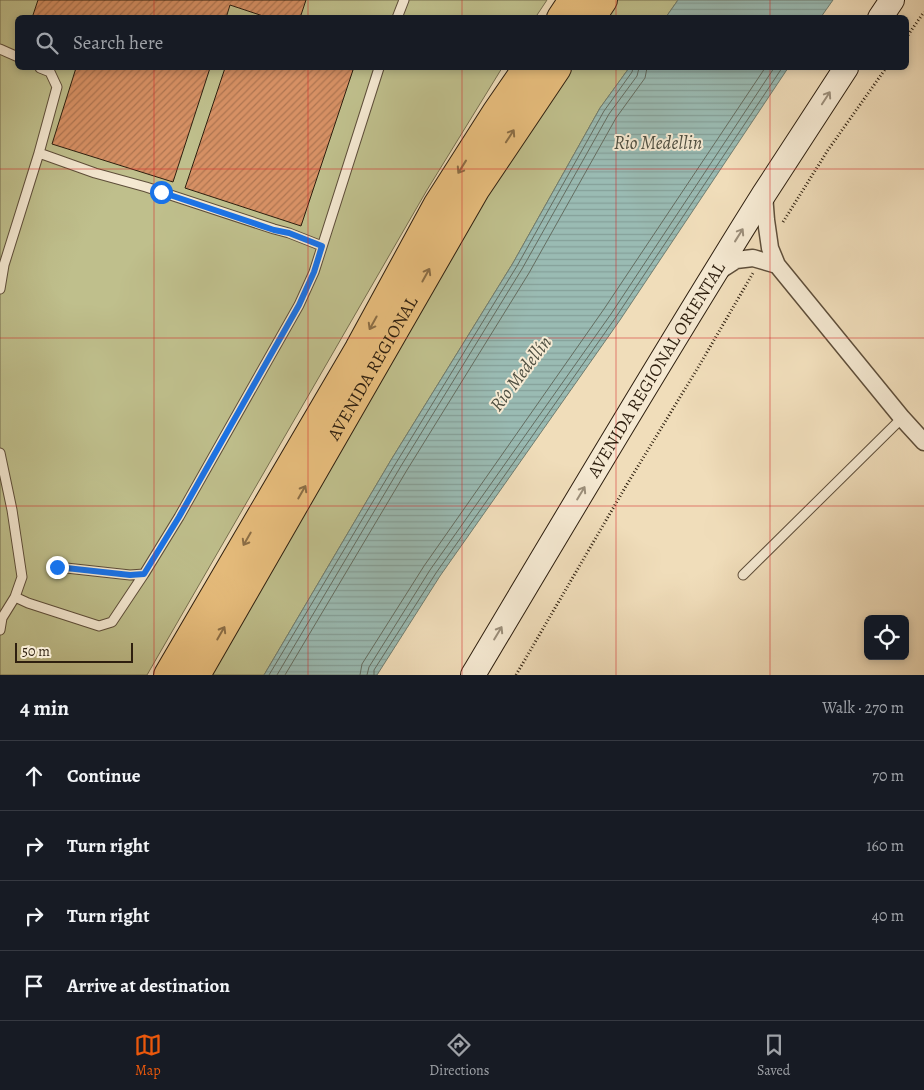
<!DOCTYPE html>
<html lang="en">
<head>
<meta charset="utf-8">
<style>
	body { margin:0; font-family:Alegreya,serif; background:#20242c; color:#f1f3f6 }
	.controls { position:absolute; right:15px; bottom:15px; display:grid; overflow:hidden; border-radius:8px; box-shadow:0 2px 8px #0003 }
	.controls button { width:45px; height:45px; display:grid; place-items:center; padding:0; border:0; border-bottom:1px solid #363941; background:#171b24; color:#f1f3f6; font:25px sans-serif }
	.scale { position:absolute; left:15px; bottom:12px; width:118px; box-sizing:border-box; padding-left:5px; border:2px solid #2e1f0f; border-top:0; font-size:14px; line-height:18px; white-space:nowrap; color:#2e1f0f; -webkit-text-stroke:4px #f5e9d2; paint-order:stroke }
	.stop { position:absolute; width:15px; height:15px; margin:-11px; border:4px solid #1a73e8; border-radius:50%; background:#fff }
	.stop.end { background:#1a73e8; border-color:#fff; box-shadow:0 1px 5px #0008 }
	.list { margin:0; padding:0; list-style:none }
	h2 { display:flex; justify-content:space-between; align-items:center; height:65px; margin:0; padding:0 20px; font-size:21px }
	h2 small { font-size:16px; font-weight:400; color:#9ea1a6 }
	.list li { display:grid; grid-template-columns:32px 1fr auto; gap:15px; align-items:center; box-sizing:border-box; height:70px; padding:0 20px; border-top:1px solid #363941 }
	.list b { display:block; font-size:19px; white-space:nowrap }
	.list em { font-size:16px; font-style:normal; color:#9ea1a6 }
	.icon { flex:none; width:28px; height:28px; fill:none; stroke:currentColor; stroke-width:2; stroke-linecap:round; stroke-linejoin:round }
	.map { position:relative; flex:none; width:924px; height:675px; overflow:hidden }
	.search { position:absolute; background:#171b24; box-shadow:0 2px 8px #0003; left:15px; right:15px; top:15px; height:55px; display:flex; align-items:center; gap:12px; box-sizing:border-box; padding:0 18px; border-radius:8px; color:#9ea1a6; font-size:19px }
	.sheet { height:345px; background:#171b24 }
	nav { display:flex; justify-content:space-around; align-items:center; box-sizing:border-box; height:70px; border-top:1px solid #363941; background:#171b24; font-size:14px; color:#9ea1a6 }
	nav a { display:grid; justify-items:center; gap:2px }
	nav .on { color:#ea580c }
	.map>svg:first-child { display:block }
	.grass { fill:#bfbf8c; stroke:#766f4e }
	.water { fill:url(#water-rules); stroke:#6f7d71 }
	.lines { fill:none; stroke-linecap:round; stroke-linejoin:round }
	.shore { stroke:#646d61; stroke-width:1 }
	.building { fill:url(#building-hatch); stroke:#2e1f0f }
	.lane-casing { stroke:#5e4e3a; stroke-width:11 }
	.street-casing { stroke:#5e4e3a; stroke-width:19 }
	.secondary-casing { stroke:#2e1f0f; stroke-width:26 }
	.highway-casing { stroke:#2e1f0f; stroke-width:30 }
	.path { stroke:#2e1f0f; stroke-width:3; stroke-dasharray:1 2.5; stroke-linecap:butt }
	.lane { stroke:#f5e9d2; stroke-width:9 }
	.street { stroke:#f5e9d2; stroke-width:16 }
	.secondary { stroke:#f5e9d2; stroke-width:24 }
	.highway { stroke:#e8be7d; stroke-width:28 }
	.oneway { stroke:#9b8e7a }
	.oneway2 { stroke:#8b6e46 }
	.route { stroke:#1a73e8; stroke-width:6 }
	.grid { fill:none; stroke:#d62828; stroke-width:1; stroke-opacity:0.55 }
	.labels { text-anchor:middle; stroke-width:4; stroke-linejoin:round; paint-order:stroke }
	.street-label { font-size:18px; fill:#2e1f0f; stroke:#f5e9d2 }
	.water-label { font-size:19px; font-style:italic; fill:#4e4e40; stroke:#f5e9d2 }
</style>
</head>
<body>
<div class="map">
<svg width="924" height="675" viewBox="0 0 924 675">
	<defs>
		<pattern id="water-rules" width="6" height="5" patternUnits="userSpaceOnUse" patternTransform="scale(1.25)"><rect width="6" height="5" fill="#9abbb3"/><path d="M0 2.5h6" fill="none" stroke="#85a099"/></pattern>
		<pattern id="building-hatch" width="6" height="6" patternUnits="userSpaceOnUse" patternTransform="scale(1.25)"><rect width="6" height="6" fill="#d69064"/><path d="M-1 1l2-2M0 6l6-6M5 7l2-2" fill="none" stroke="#ae7551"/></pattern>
	</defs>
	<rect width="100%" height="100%" fill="#f0ddba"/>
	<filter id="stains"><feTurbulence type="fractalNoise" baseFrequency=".004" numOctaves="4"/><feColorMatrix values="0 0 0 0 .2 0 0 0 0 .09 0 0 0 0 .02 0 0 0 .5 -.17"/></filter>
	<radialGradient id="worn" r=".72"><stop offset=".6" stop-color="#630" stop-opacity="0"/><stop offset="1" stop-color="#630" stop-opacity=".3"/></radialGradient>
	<path class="grass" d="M0,0H547L535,18H18V68H502L427,190L147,675H0Z
		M614,0H678L666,17L602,18Z
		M568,68H629L600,108L513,263L391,460L264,675H208L475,215Z"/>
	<path class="water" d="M678,0H833L821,17H666Z
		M629,68H788L620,320L440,576L377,675H264L391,460L513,263L600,108Z"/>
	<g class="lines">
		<path class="shore" d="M269,675L396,463L517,266L604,111L632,72L633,68
			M277,675L401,466L522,269L609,114L637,76L639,68
			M285,675L407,470L529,273L616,118L645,78L647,68
			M360,675L362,664L424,566L604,309L765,68
			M367,675L369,667L430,570L611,314L774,68
			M374,675V670L436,573L616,317L782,68"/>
	</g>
	<path class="building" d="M38,0H306L300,18H269L230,5L226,18H32Z
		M76,68H210L173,182L52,144Z
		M225,68H346L353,70L301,226L185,188Z"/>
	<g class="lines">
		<g class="lane-casing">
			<path id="lane" d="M397,18L404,0
				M0,49L18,57
				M40,68L50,72L57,87L39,153L95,173L146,187L274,229L289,233L322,246
				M0,289L4,265L39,153
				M0,453L12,510L22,577L15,597L2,618L0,630
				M57,567L130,575L144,574L179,517L299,305L314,272L379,68
				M743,575L902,418
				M15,597L28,603L99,626L112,622L144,574"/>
		</g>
		<g class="street-casing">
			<path id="street" d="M764,194L766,220L770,248L777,265L902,418L924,442
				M719,271L736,260L753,258L777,265"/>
		</g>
		<g class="secondary-casing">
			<g id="secondary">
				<path d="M880,18L892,0"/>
				<path id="s1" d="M473,675C569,514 664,353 764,194C791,152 819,110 846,68"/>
			</g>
		</g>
		<g class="highway-casing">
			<g id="highway">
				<path d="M561,18L573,0"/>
				<path d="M591,18L603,0"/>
				<path d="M168,675L359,349L438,204L496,113L527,68"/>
				<path id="s2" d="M196,675L475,190L557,68"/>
			</g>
		</g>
		<path class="path" d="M906,38L924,12
			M783,222L828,150L886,68
			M516,675L626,486L699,366L753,273"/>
		<use href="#lane" class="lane"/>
		<use href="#street" class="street"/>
		<use href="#secondary" class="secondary"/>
		<use href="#highway" class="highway"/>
	</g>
	<defs><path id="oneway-shaft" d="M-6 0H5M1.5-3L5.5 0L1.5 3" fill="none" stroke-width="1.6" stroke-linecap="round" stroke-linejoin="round" transform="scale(1.25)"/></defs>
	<g class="oneway">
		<use href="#oneway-shaft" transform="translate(826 98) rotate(-57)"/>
		<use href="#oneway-shaft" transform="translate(739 235) rotate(-58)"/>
		<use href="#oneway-shaft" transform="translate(581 493) rotate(-59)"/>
		<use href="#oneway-shaft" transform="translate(498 633) rotate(-59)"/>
	</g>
	<g class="oneway2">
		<use href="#oneway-shaft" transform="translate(510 136) rotate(-57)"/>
		<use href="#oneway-shaft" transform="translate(462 167) rotate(122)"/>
		<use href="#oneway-shaft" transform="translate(426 275) rotate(-61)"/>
		<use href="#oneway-shaft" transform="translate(373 323) rotate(119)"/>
		<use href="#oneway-shaft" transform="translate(302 492) rotate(-60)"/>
		<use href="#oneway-shaft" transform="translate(247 539) rotate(120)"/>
		<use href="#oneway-shaft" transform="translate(221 633) rotate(-60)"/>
	</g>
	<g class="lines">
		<path class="route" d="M57,567L130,575L144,574L179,517L299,305L314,272L322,246L289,233L274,230L161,192"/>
	</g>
	<path class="grid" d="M154,0V18M308,0V18M462,0V18M616,0V18M770,0V18M154,68V675M308,68V675M462,68V675M616,68V675M770,68V675M0,169H924M0,338H924M0,506H924"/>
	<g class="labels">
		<g class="street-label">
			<text dy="6" stroke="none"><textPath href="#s2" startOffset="354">AVENIDA REGIONAL</textPath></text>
			<text dy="6" stroke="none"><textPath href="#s1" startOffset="356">AVENIDA REGIONAL ORIENTAL</textPath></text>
		</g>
		<g class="water-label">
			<text x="658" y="149">Rio Medellin</text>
			<text transform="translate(520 373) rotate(-53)" y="7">Río Medellín</text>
		</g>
	</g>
	<rect width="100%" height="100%" filter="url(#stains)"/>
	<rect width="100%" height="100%" fill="url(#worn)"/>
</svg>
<div class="controls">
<button><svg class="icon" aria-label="locate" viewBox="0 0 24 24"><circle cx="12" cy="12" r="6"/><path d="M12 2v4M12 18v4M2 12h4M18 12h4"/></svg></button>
</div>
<div class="scale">50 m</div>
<div class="stop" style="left:161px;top:192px"></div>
<div class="stop end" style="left:57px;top:567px"></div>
<div class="search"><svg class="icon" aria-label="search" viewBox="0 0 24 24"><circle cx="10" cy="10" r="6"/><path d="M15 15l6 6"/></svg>Search here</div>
</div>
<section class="sheet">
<h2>4 min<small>Walk · 270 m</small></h2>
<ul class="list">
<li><svg class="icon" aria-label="ahead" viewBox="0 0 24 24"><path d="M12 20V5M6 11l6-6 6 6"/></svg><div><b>Continue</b></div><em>70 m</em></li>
<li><svg class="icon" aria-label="right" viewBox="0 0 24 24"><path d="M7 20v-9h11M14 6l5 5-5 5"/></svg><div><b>Turn right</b></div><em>160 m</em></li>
<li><svg class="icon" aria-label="right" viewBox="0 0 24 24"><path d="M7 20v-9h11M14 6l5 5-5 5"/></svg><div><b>Turn right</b></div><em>40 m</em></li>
<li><svg class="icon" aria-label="arrive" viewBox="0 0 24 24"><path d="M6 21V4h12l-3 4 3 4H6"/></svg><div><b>Arrive at destination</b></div></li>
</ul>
</section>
<nav>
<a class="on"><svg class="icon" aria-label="map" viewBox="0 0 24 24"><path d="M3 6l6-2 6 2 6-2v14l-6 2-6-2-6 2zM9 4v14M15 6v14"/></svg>Map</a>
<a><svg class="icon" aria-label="directions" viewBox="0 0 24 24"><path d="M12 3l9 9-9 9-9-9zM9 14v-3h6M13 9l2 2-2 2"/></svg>Directions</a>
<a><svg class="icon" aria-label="saved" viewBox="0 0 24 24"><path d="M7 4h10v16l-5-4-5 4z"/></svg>Saved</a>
</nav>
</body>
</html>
